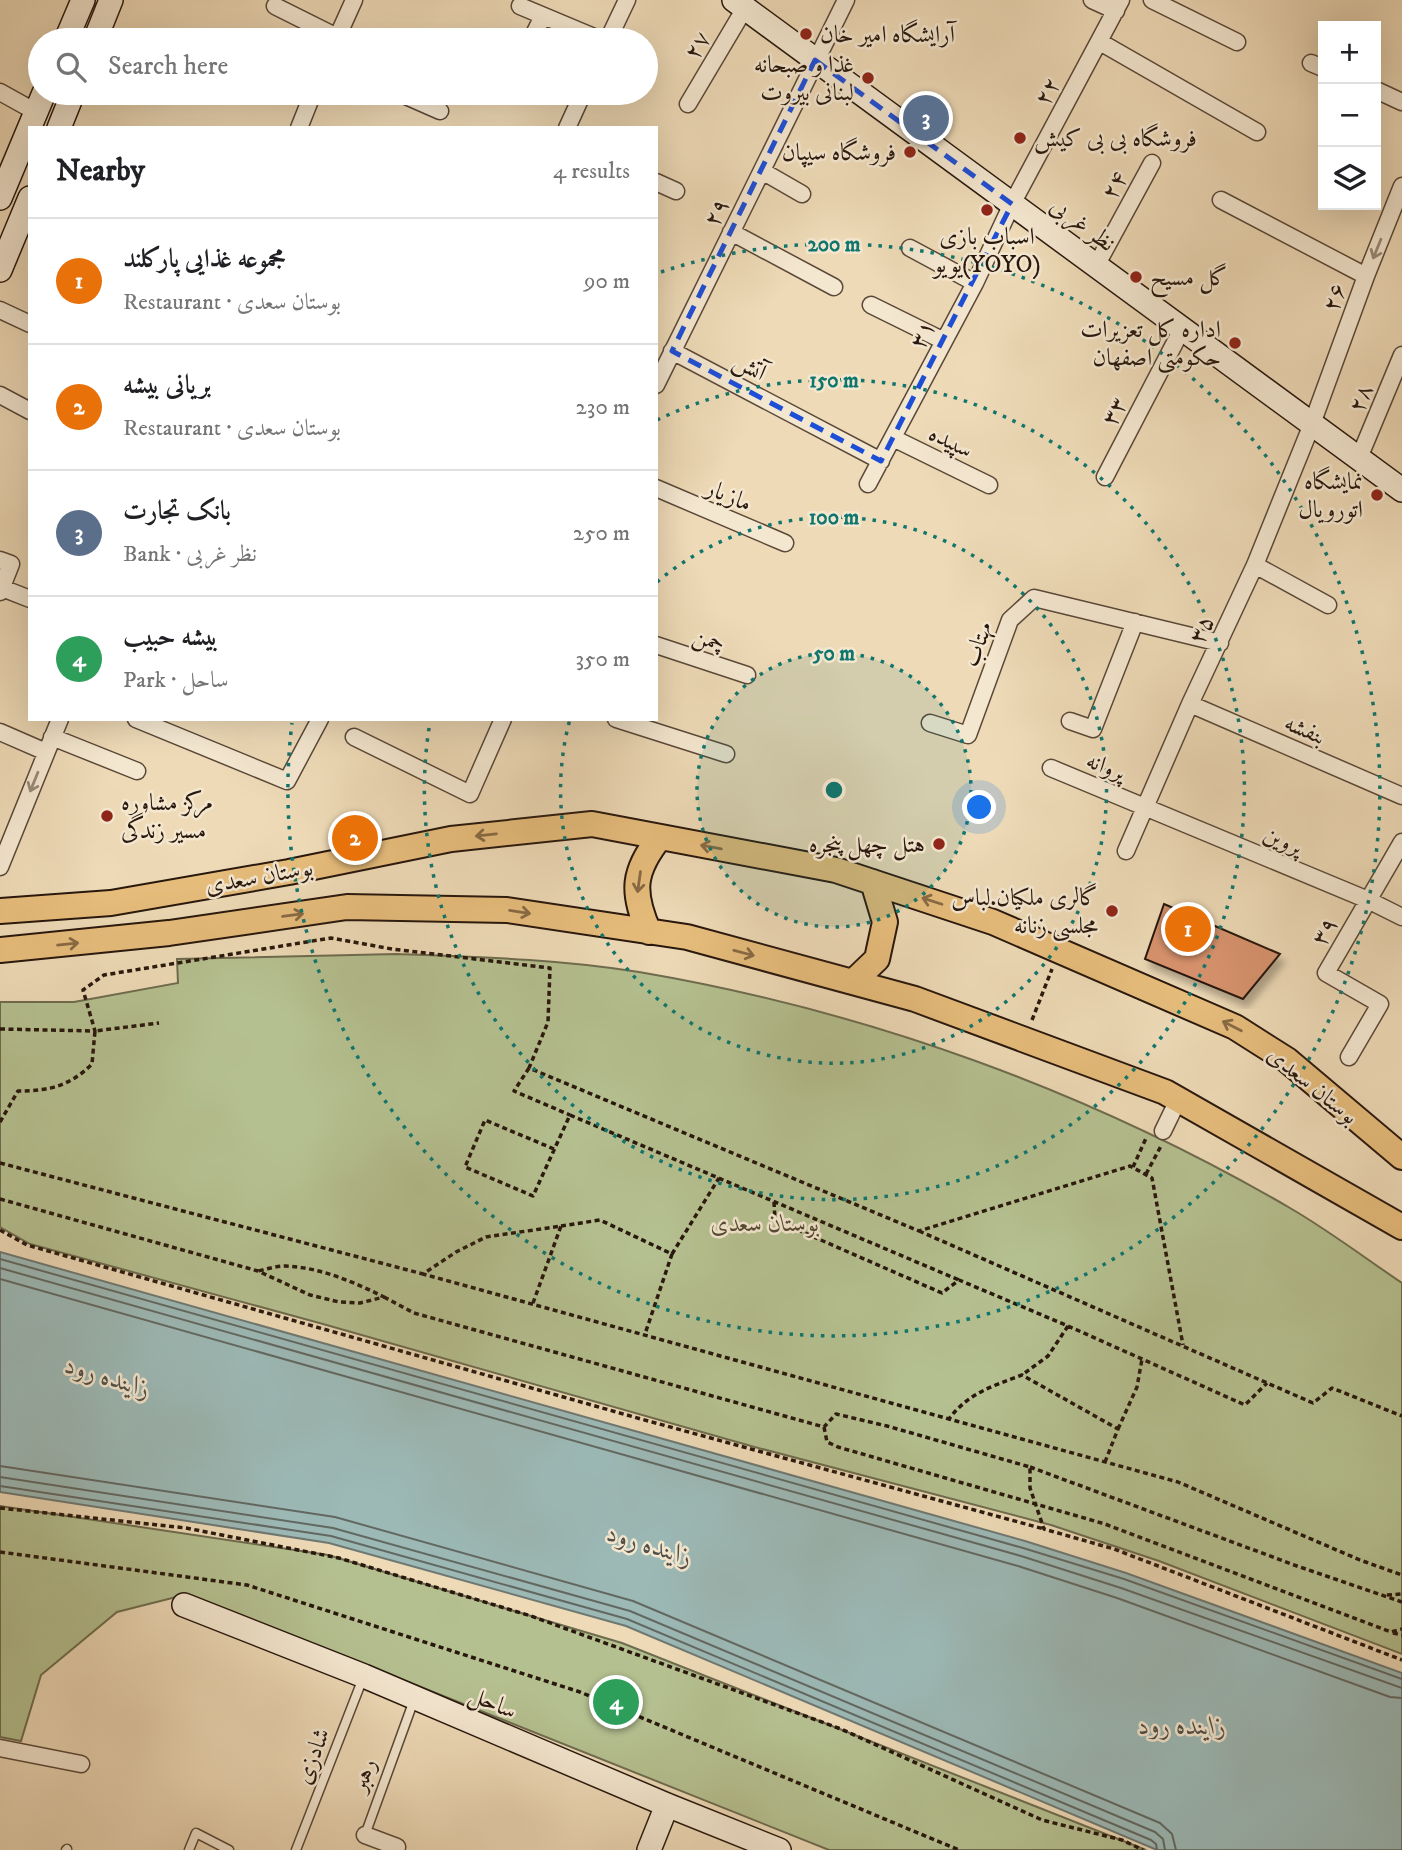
<!DOCTYPE html>
<html lang="en">
<head>
<meta charset="utf-8">
<style>
	body { margin:0; font-family:"IM FELL DW Pica",Amiri,serif; background:#f2f2f2; color:#202124 }
	.controls { position:absolute; right:21px; top:21px; display:grid; overflow:hidden; border-radius:0px; box-shadow:0 7px 28px #0002 }
	.controls button { width:63px; height:63px; display:grid; place-items:center; padding:0; border:0; border-bottom:2px solid #e0e0e0; background:#fff; color:#202124; font:35px sans-serif }
	.you { position:absolute; left:980px; top:808px; width:24px; height:24px; margin:-18px; border:5px solid #fff; border-radius:50%; background:#1a73e8; box-shadow:0 0 0 10px #1a73e833 }
	.badge { display:grid; place-items:center; width:46px; height:46px; border-radius:50%; background:#8f2418; color:#fff; font-size:23px; font-weight:700 }
	.pin { position:absolute; translate:-50% -50%; border:4px solid #fff; box-shadow:0 2px 7px #0006 }
	.list { margin:0; padding:0; list-style:none }
	h2 { display:flex; justify-content:space-between; align-items:center; height:91px; margin:0; padding:0 28px; font-size:30px }
	h2 small { font-size:23px; font-weight:400; color:#757577 }
	.list li { display:grid; grid-template-columns:46px 1fr auto; gap:21px; align-items:center; box-sizing:border-box; height:126px; padding:0 28px; border-top:2px solid #e0e0e0 }
	.list b { display:block; font-size:26px; white-space:nowrap }
	.list p { margin:0; font-size:23px; white-space:nowrap; color:#757577 }
	.list em { font-size:23px; font-style:normal; color:#757577 }
	.icon { flex:none; width:38px; height:38px; fill:none; stroke:currentColor; stroke-width:2; stroke-linecap:round; stroke-linejoin:round }
	.map { position:relative; flex:none; width:1402px; height:1850px; overflow:hidden }
	.search { position:absolute; background:#fff; box-shadow:0 7px 28px #0002; left:28px; top:28px; width:630px; height:77px; display:flex; align-items:center; gap:18px; box-sizing:border-box; padding:0 24px; border-radius:38px; color:#757577; font-size:26px }
	.panel { position:absolute; background:#fff; box-shadow:0 7px 28px #0002; left:28px; top:126px; width:630px; height:595px; border-radius:0px }
	.map>svg:first-child { display:block }
	.green { fill:#b5c090; stroke:#6e6c4e; stroke-width:2 }
	.water { fill:#9cb9b6; stroke:#6e7872; stroke-width:2 }
	.lines { fill:none; stroke-linecap:round; stroke-linejoin:round }
	.shore { stroke:#626862; stroke-width:2 }
	.building { fill:#d7926d; stroke:#28170d; stroke-width:2; filter:url(#shadow) }
	.lane-casing { stroke:#5a4838; stroke-width:11 }
	.street-casing { stroke:#5a4838; stroke-width:19 }
	.secondary-casing { stroke:#28170d; stroke-width:26 }
	.primary-casing { stroke:#28170d; stroke-width:28 }
	.path { stroke:#28170d; stroke-width:3.5; stroke-dasharray:5 3.5; stroke-linecap:butt }
	.lane { stroke:#f4e7d0; stroke-width:8 }
	.street { stroke:#f4e7d0; stroke-width:16 }
	.secondary { stroke:#f4e7d0; stroke-width:23 }
	.primary { stroke:#e7bd7c; stroke-width:24 }
	.oneway { stroke:#988978 }
	.oneway2 { stroke:#886a44 }
	.marked { fill:none; stroke:#1d4ed8; stroke-width:5; stroke-dasharray:14 9; stroke-linejoin:round }
	.ring { fill:none; stroke:#0f766e; stroke-width:3.5; stroke-dasharray:3.5 7 }
	.poi-dot { fill:#8f2418; stroke:#f4e7d0; stroke-width:2.5 }
	.labels { text-anchor:middle; stroke-width:5; stroke-linejoin:round; paint-order:stroke }
	.poi-label { font-size:24px; fill:#28170d; stroke:#f4e7d0; text-anchor:end }
	.street-label { font-size:24px; fill:#28170d; stroke:#f4e7d0 }
	.park-label { font-size:24px; font-style:italic; fill:#524a34; stroke:#f4e7d0 }
	.water-label { font-size:26px; font-style:italic; fill:#515048; stroke:#f4e7d0 }
	.centre { fill:#0f766e; stroke:#f4e7d0; stroke-width:3.5 }
	.ring-label { font-size:21px; text-anchor:middle; font-weight:bold; fill:#0f766e; stroke:#f4e7d0; stroke-width:5; stroke-linejoin:round; paint-order:stroke }
</style>
</head>
<body>
<div class="map">
<svg width="1402" height="1850" viewBox="0 0 1402 1850">
	<defs>
		<filter id="shadow"><feDropShadow dx="4.5" dy="8" stdDeviation="3.5" flood-color="#0004"/></filter>
	</defs>
	<rect width="100%" height="100%" fill="#eedab7"/>
	<filter id="stains"><feTurbulence type="fractalNoise" baseFrequency=".00286" numOctaves="4"/><feColorMatrix values="0 0 0 0 .2 0 0 0 0 .09 0 0 0 0 .02 0 0 0 .5 -.17"/></filter>
	<radialGradient id="worn" r=".72"><stop offset=".6" stop-color="#630" stop-opacity="0"/><stop offset="1" stop-color="#630" stop-opacity=".3"/></radialGradient>
	<path class="green" d="M397,954C478,957 560,959 639,972C868,1011 1089,1091 1290,1208C1328,1230 1365,1258 1402,1283V1654L1159,1561L1051,1525L751,1446L323,1324L30,1244L0,1227V1002H74L178,983L177,959Z
		M0,1506L328,1555L531,1616L622,1643L1146,1850H829L188,1594L117,1612L41,1675L21,1741L0,1737Z"/>
	<path class="water" d="M0,1252L1025,1541L1126,1573L1402,1673V1850H1157L626,1626L329,1543L0,1492Z"/>
	<g class="lines">
		<path class="shore" d="M0,1259L1023,1548L1124,1579L1402,1679
			M0,1268L1021,1556L1121,1588L1402,1688
			M0,1279L1018,1566L1117,1598L1390,1697L1402,1698
			M0,1466L335,1517L633,1601L1160,1823L1172,1834L1176,1850
			M0,1477L333,1528L630,1611L1155,1832L1163,1839L1165,1850
			M0,1486L331,1536L627,1619L1151,1840L1156,1844L1157,1850"/>
	</g>
	<path class="building" d="M1164,904L1280,954L1243,999L1145,959Z"/>
	<g class="lines">
		<g class="lane-casing">
			<path id="lane" d="M365,1835L414,1700
				M66,1850L67,1849
				M189,1850L196,1833L229,1850
				M296,1850L363,1678"/>
		</g>
		<g class="street-casing">
			<path id="street" d="M1092,0L1116,11
				M1152,0L1237,42
				M275,6L337,37
				M520,6L601,40
				M532,38L543,16
				M336,40L354,0
				M608,40L627,0
				M1100,42L1257,132
				M1311,63L1323,68
				M1376,90L1402,102
				M0,92L36,112
				M399,93L440,111
				M688,104L745,8
				M299,128L313,93
				M567,128L583,93
				M762,171L802,194
				M656,182L676,191
				M1221,200L1366,276
				M731,232L834,287
				M910,248L975,283
				M1096,266L1152,163
				M871,305L944,341
				M0,310L30,324
				M672,351L881,461
				M656,385L846,0
				M0,395L30,411
				M893,438L989,485
				M1359,458L1402,355
				M1105,477L1182,329
				M868,484L975,283L1012,204L1121,0
				M656,488L785,543
				M0,560L11,564L0,592
				M1255,565L1328,605
				M2,588L30,599
				M656,645L747,675
				M1190,704L1402,796
				M136,719L287,781L320,719
				M616,719L726,754
				M1070,721L1093,729L1135,622
				M930,723L968,735L1010,620L1034,598L1220,643
				M0,732L46,752
				M52,737L137,771
				M354,737L470,794L503,719
				M1051,768L1368,900L1402,917
				M1126,851L1190,704L1255,565L1312,424L1366,276L1402,186
				M0,867L60,719
				M1349,1057L1380,1004L1326,973L1402,842
				M1163,1131L1178,1100
				M0,1748L81,1764
				M365,1835L397,1847"/>
		</g>
		<g class="secondary-casing">
			<path id="secondary" d="M734,0L1402,490
				M66,40L83,0
				M95,40L111,0
				M59,128L73,93
				M0,198L44,93
				M0,270L30,198
				M184,1605L364,1676L667,1805L779,1850
				M649,1850L667,1805"/>
		</g>
		<g class="primary-casing">
			<path id="primary" d="M0,911L111,903L289,872L451,839L592,824L836,870L993,922L1235,1027L1287,1060L1402,1157
				M649,932C631,892 633,871 660,837
				M0,950L169,933L347,907L507,910L687,937L915,999L1165,1092L1402,1227
				M853,982L877,959L885,922L873,882"/>
		</g>
		<path class="path" d="M1032,1020L1052,969
			M0,1029L95,1031L83,990L104,975L331,938L392,949L550,968L548,1022L529,1068L919,1231L1130,1166L1152,1178L1183,1345
			M529,1068L514,1091L570,1115
			M0,1122L18,1091C49,1091 70,1086 92,1064L95,1031L159,1023
			M554,1149L485,1120L465,1167L533,1196L570,1115L959,1280
			M0,1163L423,1274
			M1133,1167L1147,1136
			M1146,1174L1161,1146
			M0,1199L258,1271L310,1295L339,1302L360,1303L384,1297C354,1282 319,1267 285,1266C276,1266 267,1269 258,1271
			M774,1202L775,1220L942,1293L959,1280L1068,1326L1048,1356L1022,1375
			M561,1226L600,1220L672,1254L645,1334
			M0,1230L27,1245L641,1419L1044,1529
			M919,1231L1313,1403L1332,1388L1402,1416
			M672,1254L719,1178
			M384,1297L414,1313L824,1427L836,1414L887,1426L1030,1467V1488L1044,1529L1114,1549L1402,1660
			M533,1303L561,1226L486,1237L456,1252L423,1274L949,1419
			M1068,1326L1245,1405L1267,1383
			M824,1427L827,1442L838,1447L1105,1524L1391,1632L1402,1629
			M1118,1429L1137,1387L1142,1359
			M1105,1462L1118,1429L1022,1375C993,1386 968,1393 949,1419L1178,1482L1360,1560L1402,1575
			M1030,1467L1297,1566L1402,1602
			M0,1508L186,1528L339,1558L531,1616L841,1729L1042,1820L1122,1840L1143,1850
			M0,1552L247,1585L580,1692L959,1850
			M1387,1595L1402,1594
			M1393,1633L1402,1635"/>
		<use href="#lane" class="lane"/>
		<use href="#street" class="street"/>
		<use href="#secondary" class="secondary"/>
		<use href="#primary" class="primary"/>
	</g>
	<defs><path id="oneway-shaft" d="M-6 0H5M1.5-3L5.5 0L1.5 3" fill="none" stroke-width="1.6" stroke-linecap="round" stroke-linejoin="round" transform="scale(1.75)"/></defs>
	<g class="oneway">
		<use href="#oneway-shaft" transform="translate(1377 249) rotate(112)"/>
		<use href="#oneway-shaft" transform="translate(34 782) rotate(112)"/>
	</g>
	<g class="oneway2">
		<use href="#oneway-shaft" transform="translate(486 835) rotate(174)"/>
		<use href="#oneway-shaft" transform="translate(711 847) rotate(-170)"/>
		<use href="#oneway-shaft" transform="translate(639 882) rotate(98)"/>
		<use href="#oneway-shaft" transform="translate(932 901) rotate(-162)"/>
		<use href="#oneway-shaft" transform="translate(520 912) rotate(9)"/>
		<use href="#oneway-shaft" transform="translate(293 915) rotate(-8)"/>
		<use href="#oneway-shaft" transform="translate(68 944) rotate(-6)"/>
		<use href="#oneway-shaft" transform="translate(744 953) rotate(15)"/>
		<use href="#oneway-shaft" transform="translate(1232 1026) rotate(-153)"/>
	</g>
	<path class="marked" d="M815,60L1012,204L881,461L672,351Z"/>
	<circle cx="834" cy="790" r="137" fill="#0f766e" fill-opacity=".12"/>
	<g class="ring">
		<circle cx="834" cy="790" r="137"/>
		<path d="M657 582A273 273 0 1 1 570 719"/>
		<path d="M657 420A410 410 0 1 1 430 722"/>
		<path d="M661 272A546 546 0 1 1 292 723"/>
	</g>
	<g class="poi-dot">
		<circle cx="806" cy="34" r="7"/>
		<circle cx="868" cy="78" r="7"/>
		<circle cx="1020" cy="138" r="7"/>
		<circle cx="910" cy="152" r="7"/>
		<circle cx="987" cy="210" r="7"/>
		<circle cx="1136" cy="277" r="7"/>
		<circle cx="1235" cy="343" r="7"/>
		<circle cx="1377" cy="495" r="7"/>
		<circle cx="107" cy="816" r="7"/>
		<circle cx="939" cy="844" r="7"/>
		<circle cx="1112" cy="911" r="7"/>
	</g>
	<g class="labels">
		<g class="poi-label">
			<text x="820" y="42" text-anchor="start">آرایشگاه امیر خان</text>
			<text x="854" y="72">غذا و صبحانه<tspan x="854" dy="28">لبنانی بیروت</tspan></text>
			<text x="1034" y="146" text-anchor="start">فروشگاه بی بی کیش</text>
			<text x="896" y="160">فروشگاه سیپان</text>
			<text x="987" y="244" text-anchor="middle">اسباب بازی<tspan x="987" dy="28">یویو(YOYO)</tspan></text>
			<text x="1150" y="285" text-anchor="start">گل مسیح</text>
			<text x="1221" y="337">اداره کل تعزیرات<tspan x="1221" dy="28">حکومتی اصفهان</tspan></text>
			<text x="1363" y="489">نمایشگاه<tspan x="1363" dy="28">اتورویال</tspan></text>
			<text x="121" y="810" text-anchor="start">مرکز مشاوره<tspan x="121" dy="28">مسیر زندگی</tspan></text>
			<text x="925" y="852">هتل چهل پنجره</text>
			<text x="1098" y="905">گالری ملکیان.لباس<tspan x="1098" dy="28">مجلسی زنانه</tspan></text>
		</g>
		<g class="street-label">
			<text transform="translate(697 45) rotate(-59)" y="8">۲۷</text>
			<text transform="translate(1047 91) rotate(-61)" y="8">۲۲</text>
			<text transform="translate(1114 185) rotate(-61)" y="8">۲۴</text>
			<text transform="translate(716 212) rotate(-63)" y="8">۲۹</text>
			<text transform="translate(1083 224) rotate(36)" y="8">نظر غربی</text>
			<text transform="translate(1334 297) rotate(-70)" y="8">۲۶</text>
			<text transform="translate(922 334) rotate(-62)" y="8">۳۱</text>
			<text transform="translate(750 366) rotate(28)" y="8">آتش</text>
			<text transform="translate(1360 398) rotate(-68)" y="8">۲۸</text>
			<text transform="translate(1114 411) rotate(-62)" y="8">۳۳</text>
			<text transform="translate(951 441) rotate(26)" y="8">سپیده</text>
			<text transform="translate(729 495) rotate(23)" y="8">مازیار</text>
			<text transform="translate(1201 629) rotate(-65)" y="8">۳۵</text>
			<text transform="translate(709 639) rotate(18)" y="8">چمن</text>
			<text transform="translate(977 644) rotate(-70)" y="8">مهتاب</text>
			<text transform="translate(1305 729) rotate(23)" y="8">بنفشه</text>
			<text transform="translate(1106 766) rotate(22)" y="8">پروانه</text>
			<text transform="translate(1283 840) rotate(23)" y="8">پروین</text>
			<text transform="translate(259 876) rotate(-10)" y="8">بوستان سعدی</text>
			<text transform="translate(1324 931) rotate(-60)" y="8">۳۹</text>
			<text transform="translate(1313 1085) rotate(39)" y="8">بوستان سعدی</text>
			<text transform="translate(493 1702) rotate(23)" y="8">ساحل</text>
			<text transform="translate(312 1756) rotate(-69)" y="8">شادزی</text>
			<text transform="translate(363 1775) rotate(-70)" y="8">رهبر</text>
		</g>
		<g class="park-label">
			<text x="765" y="1231">بوستان سعدی</text>
		</g>
		<g class="water-label">
			<text transform="translate(108 1376) rotate(17)" y="9">زاینده رود</text>
			<text transform="translate(650 1544) rotate(17)" y="9">زاینده رود</text>
			<text x="1182" y="1734">زاینده رود</text>
		</g>
	</g>
	<circle cx="834" cy="790" r="10" class="centre"/>
	<g class="ring-label">
		<text x="834" y="251">200 m</text>
		<text x="834" y="387">150 m</text>
		<text x="834" y="524">100 m</text>
		<text x="834" y="660">50 m</text>
	</g>
	<rect width="100%" height="100%" filter="url(#stains)"/>
	<rect width="100%" height="100%" fill="url(#worn)"/>
</svg>
<div class="controls">
<button>+</button>
<button>−</button>
<button><svg class="icon" aria-label="layers" viewBox="0 0 24 24"><path d="M12 4l9 5-9 5-9-5zM3 14l9 5 9-5"/></svg></button>
</div>
<div class="you"></div>
<div class="pin badge" style="left:1188px;top:929px;background:#e8710a">1</div>
<div class="pin badge" style="left:355px;top:838px;background:#e8710a">2</div>
<div class="pin badge" style="left:926px;top:118px;background:#5c6f8a">3</div>
<div class="pin badge" style="left:616px;top:1702px;background:#2e9e5b">4</div>
<div class="search"><svg class="icon" aria-label="search" viewBox="0 0 24 24"><circle cx="10" cy="10" r="6"/><path d="M15 15l6 6"/></svg>Search here</div>
<section class="panel">
<h2>Nearby<small>4 results</small></h2>
<ul class="list">
<li><span class="badge" style="background:#e8710a">1</span><div><b>مجموعه غذایی پارکلند</b><p>Restaurant · بوستان سعدی</p></div><em>90 m</em></li>
<li><span class="badge" style="background:#e8710a">2</span><div><b>بریانی بیشه</b><p>Restaurant · بوستان سعدی</p></div><em>230 m</em></li>
<li><span class="badge" style="background:#5c6f8a">3</span><div><b>بانک تجارت</b><p>Bank · نظر غربی</p></div><em>250 m</em></li>
<li><span class="badge" style="background:#2e9e5b">4</span><div><b>بیشه حبیب</b><p>Park · ساحل</p></div><em>350 m</em></li>
</ul>
</section>
</div>
</body>
</html>
